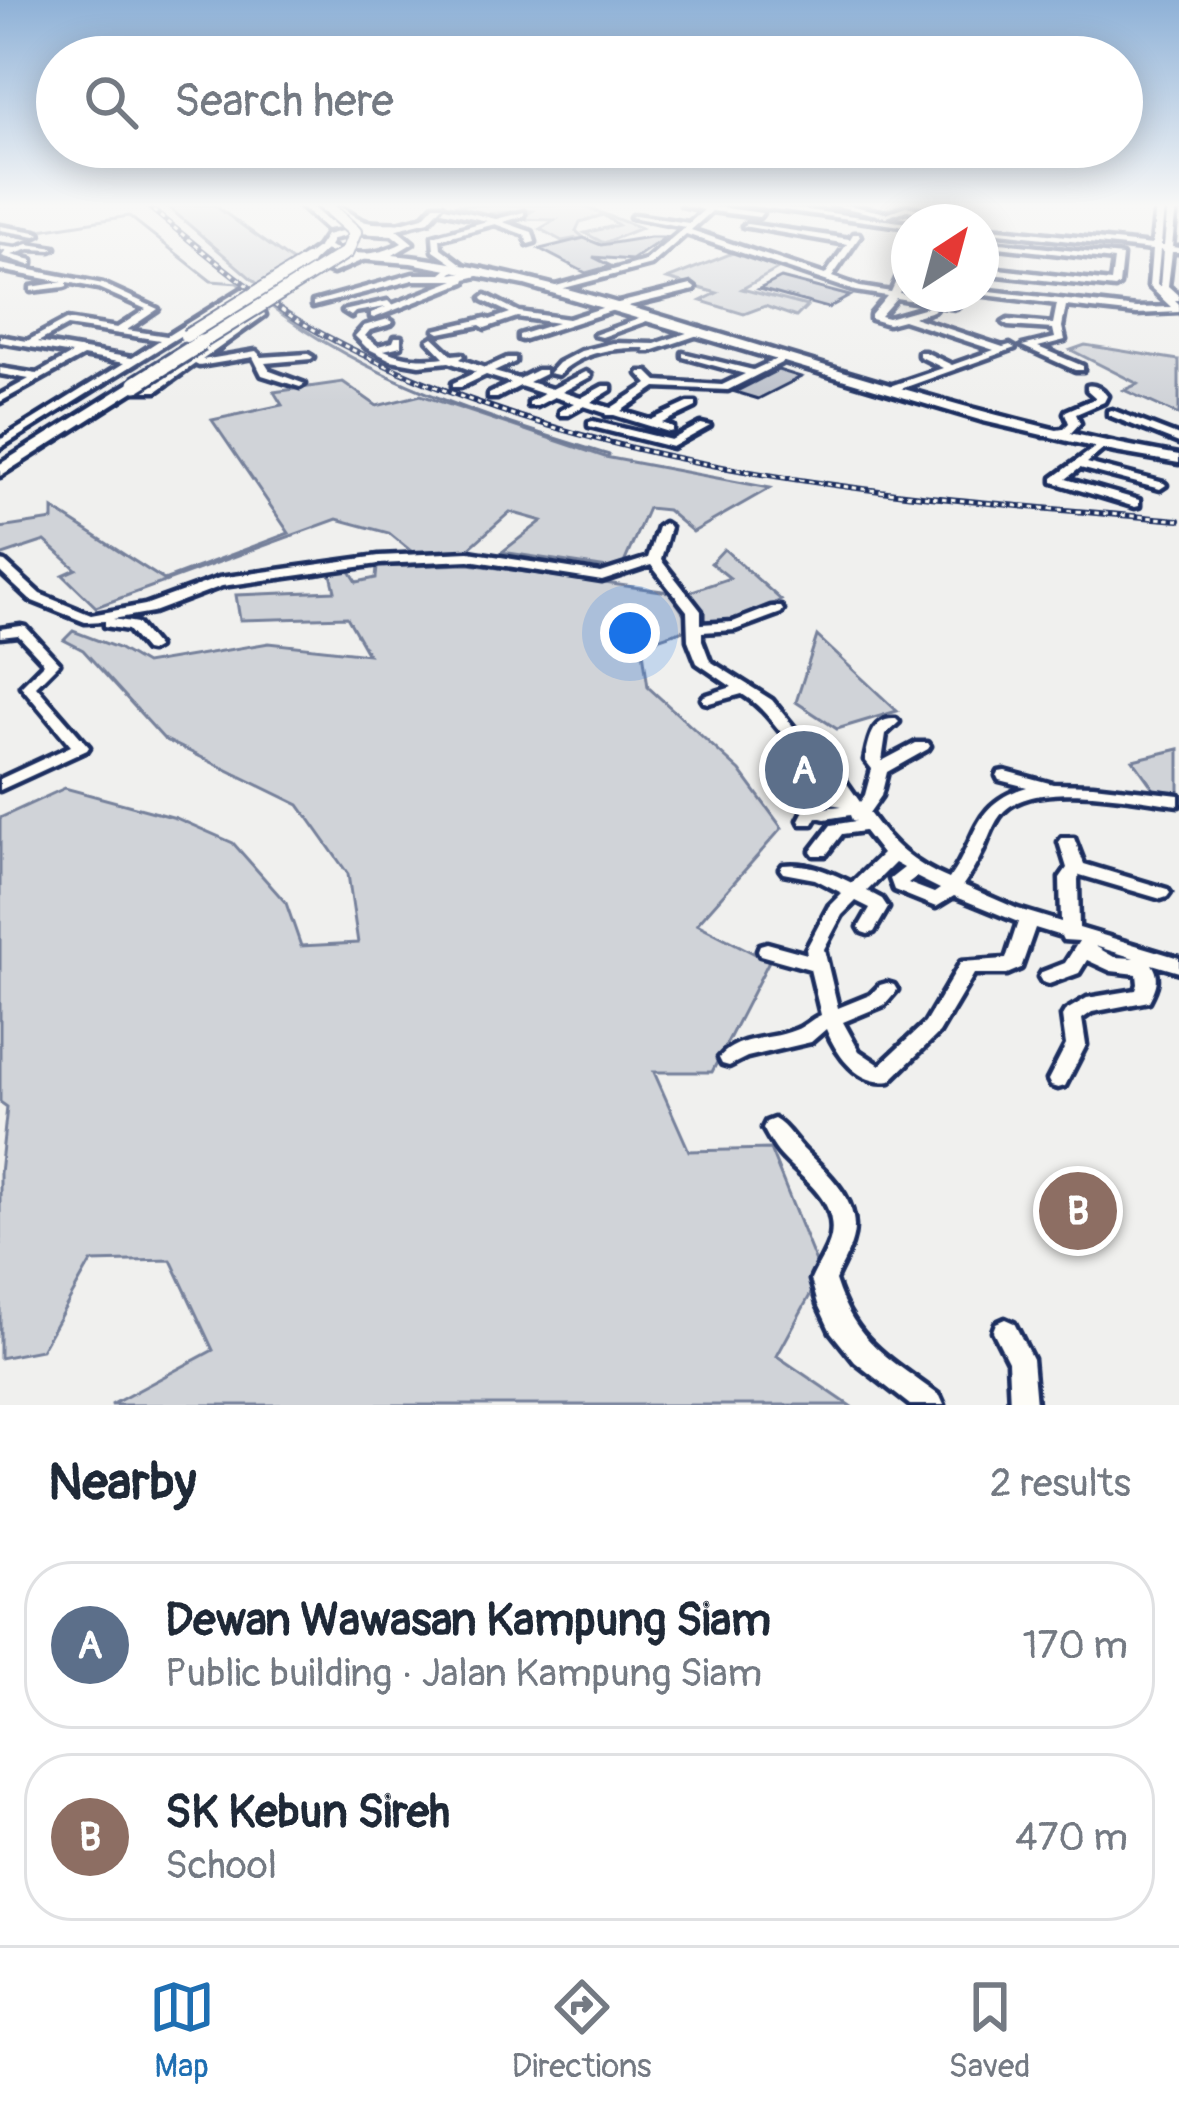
<!DOCTYPE html>
<html lang="en">
<head>
<meta charset="utf-8">
<style>
	body { margin:0; font-family:Pangolin,sans-serif; background:#f2f2f3; color:#1f2937 }
	.compass { position:absolute; left:891px; top:204px; width:108px; height:108px; border-radius:50%; background:#fff; box-shadow:0 6px 30px #0003; rotate:36deg }
	.you { position:absolute; left:630px; top:633px; width:42px; height:42px; margin:-30px; border:9px solid #fff; border-radius:50%; background:#1a73e8; box-shadow:0 0 0 18px #1a73e833 }
	.badge { display:grid; place-items:center; width:78px; height:78px; border-radius:50%; background:#1f6fb2; color:#fff; font-size:39px; font-weight:700 }
	.pin { position:absolute; translate:-50% -50%; border:6px solid #fff; box-shadow:0 3px 12px #0006 }
	.list { margin:0; padding:0; list-style:none }
	h2 { display:flex; justify-content:space-between; align-items:center; height:156px; margin:0; padding:0 48px; font-size:51px }
	h2 small { font-size:39px; font-weight:400; color:#747a83 }
	.list li { display:grid; grid-template-columns:78px 1fr auto; gap:36px; align-items:center; box-sizing:border-box; height:168px; margin:0 24px 24px; padding:0 24px; border:3px solid #e0e1e3; border-radius:48px }
	.list b { display:block; font-size:45px; white-space:nowrap }
	.list p { margin:0; font-size:39px; white-space:nowrap; color:#747a83 }
	.list em { font-size:39px; font-style:normal; color:#747a83 }
	.icon { flex:none; width:66px; height:66px; fill:none; stroke:currentColor; stroke-width:2; stroke-linecap:round; stroke-linejoin:round }
	.map { position:relative; flex:none; width:1179px; height:1405px; overflow:hidden }
	.search { position:absolute; background:#fff; box-shadow:0 6px 30px #0003; left:36px; right:36px; top:36px; height:132px; display:flex; align-items:center; gap:30px; box-sizing:border-box; padding:0 42px; border-radius:66px; color:#747a83; font-size:45px }
	.sheet { height:540px; background:#fff }
	nav { display:flex; justify-content:space-around; align-items:center; box-sizing:border-box; height:168px; border-top:3px solid #e0e1e3; background:#fff; font-size:33px; color:#747a83 }
	nav a { display:grid; justify-items:center; gap:6px }
	nav .on { color:#1f6fb2 }
	.map>svg:first-child { display:block }
	.green { fill:#d0d3d8; stroke:#76819b; stroke-width:3 }
	.lines { fill:none; stroke-linecap:round; stroke-linejoin:round }
	.stream { stroke:#6f7b97; stroke-width:3 }
	.building { fill:#bbc0ca; stroke:#1b2f5e; stroke-width:3 }
	.minor-casing { stroke:#1b2f5e; stroke-width:9 }
	.major-casing { stroke:#1b2f5e; stroke-width:9 }
	.highway-casing { stroke:#1b2f5e; stroke-width:9 }
	.minor { fill:#fdfcf7; fill-rule:evenodd }
	.major { fill:#fdfcf7; fill-rule:evenodd }
	.highway { fill:#fdfcf7; fill-rule:evenodd }
	.rail-casing { stroke:#1b2f5e; stroke-width:6 }
	.rail { stroke:#fdfcf7; stroke-width:3; stroke-dasharray:4.5; stroke-linecap:butt }
	.highway-bridge-far1-casing { stroke:#1b2f5e; stroke-width:16; stroke-linecap:butt }
	.highway-bridge-casing { stroke:#1b2f5e; stroke-width:21; stroke-linecap:butt }
	.highway-bridge-far1 { stroke:#fdfcf7; stroke-width:12 }
	.highway-bridge { stroke:#fdfcf7; stroke-width:15 }
</style>
</head>
<body>
<div class="map">
<svg width="1179" height="1405" viewBox="0 0 1179 1405">
	<rect width="100%" height="100%" fill="#f0f0ee"/>
	<filter id="ink" filterUnits="userSpaceOnUse"><feTurbulence type="fractalNoise" baseFrequency=".00833" numOctaves="2"/><feDisplacementMap in="SourceGraphic" scale="24" xChannelSelector="R" yChannelSelector="G"/><feConvolveMatrix kernelMatrix="1 2 1 2 8 2 1 2 1" color-interpolation-filters="sRGB"/></filter>
	<g filter="url(#ink)">
		<path class="green" d="M166,205H214L293,262L292,267L261,287Z
			M458,205H580L641,228L604,243L585,233L618,225L603,215L580,222L576,231L583,237L562,241L540,229L555,220L518,219L532,211C506,209 479,221 458,205Z
			M740,250L785,265L742,289L807,306L796,317L765,306L744,314L701,301L717,293L667,279Z
			M1085,345L1179,360V415L1124,390L1138,384L1071,350Z
			M343,382L377,406L421,395L605,457L770,488L693,532L667,510L648,508L621,570L502,552L542,521L510,512L467,550L412,552L389,533L337,519L96,607L63,575L76,569L45,541L0,556V528L53,520V509L164,580L289,533L212,420L282,405L274,392Z
			M724,549L781,600L740,619L707,625L689,592L730,578L711,563Z
			M469,564L669,592L693,627L642,644L648,687L740,771L782,828L697,924L769,961L712,1072H654L689,1151L770,1149L821,1275L777,1356L849,1405H111L213,1350L171,1260L91,1262L41,1350L0,1358V1173L7,1107L0,1102V818L65,788L176,818L233,843L286,903L301,946L358,943L348,874L299,805L164,739L83,650L64,640L73,631L118,648L145,664L269,643L368,654L347,617L240,620L236,595L335,591L331,574L348,568L357,582L376,578L377,567Z
			M817,636L897,711L837,729L796,702Z
			M1179,749V796L1158,795L1133,760Z"/>
		<g class="lines">
			<path class="stream" d="M0,226L34,231L129,216L211,281L239,283
				M238,284L250,291
				M272,307C373,383 489,418 609,455"/>
		</g>
		<path class="building" d="M650,237H666L632,260L593,257L611,266L586,273L540,249L584,238L601,245Z
			M781,278L850,296L828,308L759,289Z
			M778,370L801,377L758,399L735,392Z"/>
		<g class="lines">
			<g class="minor-casing">
				<path id="minor" d="M682,205L711,206L762,213L759,217L712,211L691,230L825,275L847,244L743,226L747,224L850,239L853,234H859L860,236L832,277L860,287L891,292L905,261L909,258V270L899,293L954,302L963,294H972L956,308L896,298L880,316L888,318L930,306L935,309L933,311L913,317L1003,347L1010,345L1015,348L895,391H887V387L943,368L919,356V352H925L952,365L994,350L903,320L888,324L871,319V315L887,296L855,291L686,234L651,265L553,291L549,288L645,261L685,227L631,217L635,215L689,223L704,210Z
					M745,205H768L909,223V227Z
					M832,205H848L886,213L906,206L974,220L968,222L907,210L886,217Z
					M1156,205H1164L1161,246H1164L1168,205H1176L1172,247L1179,248V252H1172L1168,286L1179,296V300H1175L1179,304V312L1137,314L1066,306L1062,327L1065,340L1038,347L1083,366V370H1075L1022,346L1055,338L1053,329L1008,326L1003,323L1008,320L1053,324L1057,304L977,294H981V290L1137,308L1171,307L1149,286L1152,250L981,231V227L1152,245ZM1160,250L1163,251L1160,287L1157,285Z
					M445,207L496,219L524,212V216L503,222L532,232L535,242L528,244L525,235L495,224L440,239L441,248L462,264L451,274L483,269L487,272L486,274L466,279L465,282L374,318L371,317V313L386,307L355,312L351,316L343,311L388,301L392,305L455,280H413L313,306V302L413,274H441L453,264L434,251L433,236L487,221L442,211Z
					M0,226L36,232L40,234L36,236L0,230Z
					M981,241L1122,256L1119,285L1115,288L981,273V267L1111,282L1114,260L981,245Z
					M28,244L55,248L51,250L29,249L12,255L32,260V264L29,265L2,256L6,251L0,250V246L16,248Z
					M0,264L103,284L158,309L127,330L167,336L242,289H248V293L242,297L260,302L265,315L202,360L256,351L262,357L308,354L313,357L311,359L265,363L270,371L305,384L300,387L262,375L253,357L199,366L195,364L157,391H123L122,389L127,386H151L255,314L253,306L236,301L0,448V440L124,363L83,356L0,402V395L29,379L0,374V368L37,374L72,354L0,342V336L27,341L66,320L117,328L146,309L98,288L67,282V286L64,287L31,291V287L63,282L0,270ZM67,326L160,340L132,358L38,342Z
					M691,285L695,288L694,290L620,308L522,340L519,339V335L557,323L517,317L485,328L480,325L440,333L435,330L486,318L490,320L510,313L483,300L482,298L486,295L519,312L568,319L614,304Z
					M650,315L658,317L602,337L594,335Z
					M388,319L393,322L391,324L370,330L365,336L378,346L393,342L395,337H401V346L384,350C404,359 422,360 444,357L428,340L433,337L452,355L462,354L464,356L460,359L485,368L507,358H515V362L494,372L519,379L537,370H545V374L529,382L552,389L586,372L591,375L590,377L562,392L581,398L603,386H611V390L591,402L611,408L648,384L639,374L640,372H648L657,381L722,385L745,374L683,357V353L753,370L783,356L791,358L728,390L656,387L621,411L651,420L688,403H696V407L662,423L673,427V431L669,432L614,415H606L605,413L584,406L568,415H560V411L574,403L554,397L537,406H529V402L544,394L520,386L497,398H489V394L511,383L486,375L461,387H453V383L476,372L449,362L419,365L391,360L367,348L355,336L364,326Z
					M701,328L706,331L704,333L651,351H645L644,348C613,347 580,352 558,375L549,373L558,363L581,351L613,343L655,344Z
					M1087,386C1095,384 1103,390 1107,396L1104,402L1076,414L1080,423L1070,434L1043,436V432L1063,429L1069,423L1065,413L1066,411L1096,398L1087,390Z
					M1112,410L1179,436V443L1108,415V411Z
					M593,421L671,440L701,424L710,426L672,447L589,426V422Z
					M1101,443L1107,446L1105,448L1087,463L1164,483L1166,485L1160,489L1080,468L1066,479L1139,500V506L1135,507L1053,482V478Z
					M664,523L670,527L661,560L701,611V624L733,622L771,607H781L783,610L781,613L735,630L702,632V640L710,661L772,700L805,741L839,772L860,802L865,795L872,769L865,760C869,741 872,717 896,719L899,722L886,734L882,761L916,743H928L930,746L928,749L887,772L881,796L869,813C892,845 912,863 949,879C979,837 971,804 1027,787L999,780L997,776L999,772L1005,771L1053,784L1093,785L1179,795V805C1137,800 1037,778 1004,811C993,822 989,839 982,853C977,864 970,875 963,885L1018,909L1061,922L1060,878L1067,868L1059,842L1062,838H1074L1084,864L1167,889L1170,893L1167,897L1161,899L1080,875L1078,879L1079,928L1179,958V972L1152,964C1161,977 1156,988 1149,1001L1092,1012L1082,1019L1086,1045L1065,1086L1058,1088L1051,1086L1048,1080L1066,1045L1062,1016L1065,1011L1087,998L1136,990L1138,984L1137,974L1111,971L1087,960L1079,973L1049,984L1042,982L1039,977L1042,972L1065,963L1079,941L1063,940L1061,936L1035,928L1021,968L1007,974H974L939,1033L890,1081C858,1086 837,1055 826,1029L811,1042L747,1057L729,1066L722,1064L719,1058C738,1035 769,1041 795,1030C804,1027 811,1019 821,1015L810,969L760,955L758,950L760,945L767,943L807,954L806,949L829,906L842,893L815,879L783,873L780,869L783,865C808,862 830,872 852,883L882,854L864,831L842,834L826,855H814L811,851L831,825L856,821L852,820L850,815L825,819L817,817L813,824H801L799,820L813,793L838,794C826,778 811,765 797,751C777,730 768,710 742,694L709,703L704,702L702,699L704,696L732,687L697,663L688,640L687,611L651,565L602,581L469,560L379,564L222,586L153,612L113,619L137,623L157,647L150,651L145,650L128,630L105,626V621L85,622L30,600L0,572V561L5,562L40,594L91,615L145,605L219,578L379,556L469,552L601,573L648,558L658,527ZM824,803L842,806L822,808ZM895,863L904,868L890,879L894,890L936,907L954,896L1018,922L1006,959L961,962L925,1023L880,1065L859,1051L843,1022L884,1005L897,990L894,985L887,983L880,985L870,995L838,1008L824,949L842,915L856,901L870,908L859,927L862,932L868,934L874,932L888,908L882,899L867,891ZM916,877L940,889L934,893L908,883ZM1095,946L1134,958L1114,957Z
					M21,626L26,627L59,663L36,686L89,747L87,750L0,790V779L71,746L21,686L44,663L18,635L0,637V629Z
					M774,1119C787,1126 796,1143 807,1153C832,1177 864,1206 851,1244C847,1257 840,1268 835,1280C854,1342 891,1359 940,1396L944,1405H910L855,1362L831,1332L818,1304L811,1280C817,1266 828,1251 831,1237C837,1201 806,1182 784,1159C775,1150 769,1139 763,1128L766,1122Z
					M1005,1319L1014,1323L1032,1359L1036,1405H1010L1008,1361L993,1331L996,1323Z"/>
			</g>
			<g class="major-casing">
				<path id="major" d="M434,205H443L429,221L396,229L413,243L393,255C499,266 602,298 703,329C861,376 1016,427 1179,455V463L1115,452L983,421L525,285L411,263L343,258L318,247L326,235L357,227L382,228L423,217ZM357,233L392,235L402,243C378,256 353,257 329,246L333,239Z"/>
			</g>
			<g class="highway-casing">
				<path id="highway" d="M299,205H310L329,222L346,220L329,205C346,205 351,218 367,222C381,225 395,221 409,226L380,233L354,225L326,229Z
					M323,244L329,247L327,249L311,264H303V258Z
					M362,254L372,256L333,273L323,270Z
					M147,372L159,375L0,476V464Z"/>
			</g>
			<use href="#minor" class="minor"/>
			<use href="#major" class="major"/>
			<use href="#highway" class="highway"/>
			<g class="rail-casing">
				<path id="rail" d="M146,205C203,250 258,300 322,334C584,474 888,495 1179,520"/>
			</g>
			<use href="#rail" class="rail"/>
			<g class="highway-bridge-far1-casing">
				<path id="highway-bridge-far1" d="M186,336L307,261
					M196,346L347,252L355,232L325,205"/>
			</g>
			<g class="highway-bridge-casing">
				<path id="highway-bridge" d="M136,384L201,343"/>
			</g>
			<use href="#highway-bridge-far1" class="highway-bridge-far1"/>
			<use href="#highway-bridge" class="highway-bridge"/>
		</g>
	</g>
	<linearGradient id="sky" x2="0" y2="1"><stop stop-color="#8eb1d7"/><stop offset="0.51" stop-color="#f8f8f7"/><stop offset="1" stop-color="#f8f8f7" stop-opacity="0"/></linearGradient>
	<rect width="1179" height="402" fill="url(#sky)"/>
</svg>
<svg class="compass" viewBox="-18 -18 36 36"><path d="M0-13l5 13h-10z" fill="#e53935"/><path d="M0 13l5-13h-10z" fill="#747a83"/></svg>
<div class="you"></div>
<div class="pin badge" style="left:804px;top:770px;background:#5c6f8a">A</div>
<div class="pin badge" style="left:1078px;top:1211px;background:#8d6e63">B</div>
<div class="search"><svg class="icon" aria-label="search" viewBox="0 0 24 24"><circle cx="10" cy="10" r="6"/><path d="M15 15l6 6"/></svg>Search here</div>
</div>
<section class="sheet">
<h2>Nearby<small>2 results</small></h2>
<ul class="list">
<li><span class="badge" style="background:#5c6f8a">A</span><div><b>Dewan Wawasan Kampung Siam</b><p>Public building · Jalan Kampung Siam</p></div><em>170 m</em></li>
<li><span class="badge" style="background:#8d6e63">B</span><div><b>SK Kebun Sireh</b><p>School</p></div><em>470 m</em></li>
</ul>
</section>
<nav>
<a class="on"><svg class="icon" aria-label="map" viewBox="0 0 24 24"><path d="M3 6l6-2 6 2 6-2v14l-6 2-6-2-6 2zM9 4v14M15 6v14"/></svg>Map</a>
<a><svg class="icon" aria-label="directions" viewBox="0 0 24 24"><path d="M12 3l9 9-9 9-9-9zM9 14v-3h6M13 9l2 2-2 2"/></svg>Directions</a>
<a><svg class="icon" aria-label="saved" viewBox="0 0 24 24"><path d="M7 4h10v16l-5-4-5 4z"/></svg>Saved</a>
</nav>
</body>
</html>
